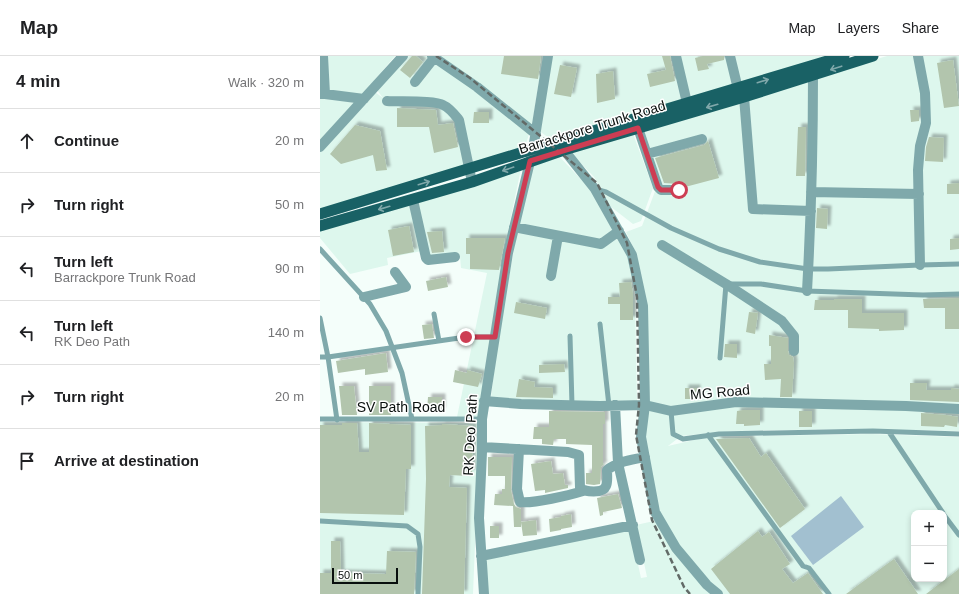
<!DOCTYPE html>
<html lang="en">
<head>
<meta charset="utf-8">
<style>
	body { margin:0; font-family:Arial,sans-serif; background:#f6f6f6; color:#202124 }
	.controls { position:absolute; right:12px; bottom:12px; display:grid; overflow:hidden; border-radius:8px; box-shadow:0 2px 6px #0003 }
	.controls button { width:36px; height:36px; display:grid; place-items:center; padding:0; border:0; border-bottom:1px solid #e0e0e0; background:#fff; color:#202124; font:20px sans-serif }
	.scale { position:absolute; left:12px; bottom:10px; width:66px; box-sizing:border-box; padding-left:4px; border:2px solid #090f0d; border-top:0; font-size:11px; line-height:14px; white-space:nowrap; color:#090f0d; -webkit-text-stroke:3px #fff; paint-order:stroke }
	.stop { position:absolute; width:12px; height:12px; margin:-9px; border:3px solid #cd3d53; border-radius:50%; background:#fff }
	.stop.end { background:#cd3d53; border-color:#fff; box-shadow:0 1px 4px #0008 }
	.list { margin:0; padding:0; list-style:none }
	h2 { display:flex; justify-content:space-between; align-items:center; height:52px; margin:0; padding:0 16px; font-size:17px }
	h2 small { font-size:13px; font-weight:400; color:#757577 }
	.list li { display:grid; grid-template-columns:26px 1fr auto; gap:12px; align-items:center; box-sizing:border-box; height:64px; padding:0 16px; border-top:1px solid #e0e0e0 }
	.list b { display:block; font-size:15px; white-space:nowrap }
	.list p { margin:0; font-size:13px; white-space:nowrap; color:#757577 }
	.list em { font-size:13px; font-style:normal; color:#757577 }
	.icon { flex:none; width:22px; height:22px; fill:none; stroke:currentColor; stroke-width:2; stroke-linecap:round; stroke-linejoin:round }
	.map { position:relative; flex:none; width:639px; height:538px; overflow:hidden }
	header { display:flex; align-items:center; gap:24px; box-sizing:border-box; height:56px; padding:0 20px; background:#fff; border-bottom:1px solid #e0e0e0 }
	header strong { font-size:19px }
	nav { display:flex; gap:22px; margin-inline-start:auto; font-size:14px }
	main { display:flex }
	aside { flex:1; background:#fff }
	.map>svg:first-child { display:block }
	.built { fill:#ddf7ed; fill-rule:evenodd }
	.water { fill:#a2c0d0 }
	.building { fill:#b2c5ad; filter:url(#shadow) }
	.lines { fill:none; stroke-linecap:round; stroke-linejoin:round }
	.service { stroke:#7fa9ab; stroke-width:5 }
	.minor { stroke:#7fa9ab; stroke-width:10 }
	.primary { stroke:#196165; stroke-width:11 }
	.rail { stroke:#626a67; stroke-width:2.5; stroke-dasharray:6 3; stroke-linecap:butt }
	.oneway { stroke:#80a8aa }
	.route { stroke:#cd3d53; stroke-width:5 }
	.labels { text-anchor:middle; stroke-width:3; stroke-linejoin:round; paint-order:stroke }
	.street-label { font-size:14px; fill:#090f0d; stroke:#fff }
</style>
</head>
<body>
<header>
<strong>Map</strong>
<nav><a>Map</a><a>Layers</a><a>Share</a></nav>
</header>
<main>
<aside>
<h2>4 min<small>Walk · 320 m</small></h2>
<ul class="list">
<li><svg class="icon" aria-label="ahead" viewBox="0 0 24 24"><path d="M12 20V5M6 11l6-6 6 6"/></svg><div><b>Continue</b></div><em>20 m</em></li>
<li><svg class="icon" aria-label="right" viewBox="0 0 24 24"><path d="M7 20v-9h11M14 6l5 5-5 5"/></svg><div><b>Turn right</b></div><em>50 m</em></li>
<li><svg class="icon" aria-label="left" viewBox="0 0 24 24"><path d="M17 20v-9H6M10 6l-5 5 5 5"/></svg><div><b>Turn left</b><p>Barrackpore Trunk Road</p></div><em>90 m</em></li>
<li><svg class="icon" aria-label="left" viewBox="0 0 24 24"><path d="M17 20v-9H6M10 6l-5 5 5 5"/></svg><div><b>Turn left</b><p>RK Deo Path</p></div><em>140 m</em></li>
<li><svg class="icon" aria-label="right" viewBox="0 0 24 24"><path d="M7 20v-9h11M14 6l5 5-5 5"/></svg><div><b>Turn right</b></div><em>20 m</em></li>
<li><svg class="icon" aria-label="arrive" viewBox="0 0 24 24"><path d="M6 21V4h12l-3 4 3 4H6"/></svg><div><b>Arrive at destination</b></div></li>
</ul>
</aside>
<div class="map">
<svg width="639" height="538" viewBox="0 0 639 538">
	<defs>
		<filter id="shadow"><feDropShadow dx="3.5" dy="-3.5" stdDeviation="1" flood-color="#0004"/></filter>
	</defs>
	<rect width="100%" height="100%" fill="#f4fefa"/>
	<path class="built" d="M0,0H75L41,40L5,41L45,49L55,36L63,42L57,34L85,0H223L212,69L203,97L0,160Z
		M232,0H406L417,37L236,87L218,74Z
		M412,0H507L422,34Z
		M567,0H639V375L525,373L414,375L361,380L348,390L387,381L551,378L639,381V538H168L165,503L310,472L321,522L327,521L316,469L343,463L338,454L324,381L327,271L317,199L306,176L322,170L337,130L319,74ZM594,457H624V523H594Z
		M312,75L333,132L321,165L313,168L291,151L274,121L249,95Z
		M236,97L274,137L308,196L315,242L317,346H227L171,341L178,282L210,105Z
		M202,108L185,189L158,360L137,361L167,217L141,212L140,200L108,202L102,195L67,202L68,209L30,218L0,182V170Z
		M0,366L160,367L153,538H0Z"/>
	<path class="water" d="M521,440L544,471L493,509L471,480Z"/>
	<path class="building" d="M92,0H96L103,6L90,22L80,14Z
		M184,0H221L218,23L181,18Z
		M342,0H350L355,25L330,31L327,18L346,14Z
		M383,0H404V4L387,8L389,13L378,15L375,2Z
		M633,4L639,50L624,52L617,7Z
		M240,9L257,12L251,41L234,38Z
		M293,15L295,43L277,47L276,18Z
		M77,52L116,54L118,69L133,67L138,91L114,97L109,71H77Z
		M590,54H599V65L591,66Z
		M154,56H169V67H153Z
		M35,69L60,75L67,114L56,115L53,99L21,108L10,98Z
		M478,71H486L485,120H476Z
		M609,81L624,82L623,106L605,105L606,91Z
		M388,85L399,122L365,131L359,128L344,127L335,102L384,89Z
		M639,127V138H627V128Z
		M497,152L508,153L507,173L496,172Z
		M89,170L94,196L73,200L68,174Z
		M122,175L124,196L112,197L107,176Z
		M146,182H185L179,214L150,213V198H146Z
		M639,182V193L630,194V183Z
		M126,221L128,231L108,235L106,225Z
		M311,226L313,238V264H300V248H288V241H300L299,227Z
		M639,242V273H625V252H604L603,243Z
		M514,243H542V257H584V274L559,275V273L528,272V254H494L495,244H514Z
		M196,246L227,252L225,263L194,257Z
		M429,256L438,257L435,278L426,276Z
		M112,268L114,282L104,283L102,269Z
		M449,279L468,282V295L469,299L473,301L474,307L472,341H460L461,323L445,324L444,308H451V290H449Z
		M405,288H417V302L404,301Z
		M66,297L68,316L45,319V313L18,317L16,305Z
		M244,308L245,316L219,317V309Z
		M135,314L147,317V314L162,318L158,331L133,326Z
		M199,323L215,326L214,331L233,332V342L196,341Z
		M590,327H607L606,334H631V332L639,333V346L590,344Z
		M19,330H34L37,359H22Z
		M49,330H71V359H49Z
		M365,332H377V343H365Z
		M108,341H122V355H107Z
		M423,354H440V369L424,370V368H416L417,355Z
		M229,355L285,356V368H283V407L284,408L281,411L280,428L274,429L266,428V417H272V389L246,388V383H234L233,389L222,388V383H213L214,371H229Z
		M479,355H492V371H479Z
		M601,357L626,359L638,361L637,371L625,369L624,371L601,370Z
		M22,367H37L39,396H49V367L91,369V413H86L84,459L0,457V369H22Z
		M122,368L153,370L152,417H148V420L130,419L129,431L147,432L144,538H102L106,423L105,370L122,369Z
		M429,382L441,401L446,397L485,453L460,472L396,383Z
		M168,401H192L191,434L194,448L196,451L201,453V471H194L193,450L174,449L175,438H182V433H185V420H168Z
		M231,405L233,418L243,417L245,429H248V432L225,437V434L215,435L211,408Z
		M298,438L302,452L283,456V459L280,460L277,442Z
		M251,458L252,471L241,473V474L230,476L229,463L241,461V460Z
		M216,464L217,479L203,480L201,466Z
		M170,470H179V482H170Z
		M438,475L442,481L449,476L470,508L462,513L473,527L488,517L503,538H410L391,513Z
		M11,485H20L21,517L66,518L67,495L96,496L94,538H0V517H11Z
		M574,503L598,538H526Z
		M639,513V538H606Z"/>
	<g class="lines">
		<path class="service" d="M275,133L286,136L351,172L399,193L440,206L488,213H508L600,209L639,208
			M0,193L50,248L66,275L82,317L92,363
			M114,258L119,285
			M0,262L8,301L17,364
			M280,268L289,350
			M250,280L252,349
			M0,301H8L146,281H175
			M400,302L406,228H441L487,235L603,239L639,238
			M351,355L353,378L363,383L399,378L553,375L639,378
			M0,363H162
			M569,376L623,457
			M388,379L483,510L489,512L509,538
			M624,459L639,479
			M0,465L87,470L98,478L100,491L98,538"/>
		<path class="minor" d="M3,0L5,38
			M112,0L157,31L216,78
			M356,0L367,47
			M410,0L418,33
			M598,0L605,37L606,67L600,90L598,114L600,209
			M95,26L114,2
			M0,38H5L44,43
			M424,41L433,153L491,155
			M67,45C79,46 115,44 123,49C130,52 135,59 139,64L152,126
			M318,72L338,131L341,134H359
			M0,91L83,0
			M244,94L275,133L312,199L323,250L325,349L321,381L335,456L356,492L387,529L398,538
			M327,98L382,83
			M491,136L599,138
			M93,144L106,202L108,204L135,201
			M194,171L281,188L299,175
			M342,189L406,228L462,265L474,280V295
			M231,220L238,180
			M487,235C491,163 493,91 493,19
			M44,241L86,231L75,216
			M164,345L201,348L280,350L325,349L351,355L416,346L586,350L639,353
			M295,349L298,407L320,504
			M162,391L248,396L259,399L260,432C265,436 283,438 286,430C288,426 287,419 287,414C298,405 312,404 325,401
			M199,393L197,433L200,446C213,448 250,439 263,435
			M161,500L313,469
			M164,538L159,462L162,396V363L188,197L213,93L228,0"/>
		<path class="primary" d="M0,158L213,93L524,0
			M0,170L152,126L244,94L424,41L553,0"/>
		<path class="rail" d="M116,0L150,22L277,127L307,187L317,241L319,349L316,379L332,464L364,531L370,538"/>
	</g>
	<defs><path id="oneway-shaft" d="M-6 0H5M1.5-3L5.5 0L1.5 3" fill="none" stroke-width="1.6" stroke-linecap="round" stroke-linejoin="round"/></defs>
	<g class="oneway">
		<use href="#oneway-shaft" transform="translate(516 12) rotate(162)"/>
		<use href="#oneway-shaft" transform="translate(443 25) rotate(-17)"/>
		<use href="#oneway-shaft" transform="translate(392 50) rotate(164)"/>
		<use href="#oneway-shaft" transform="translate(188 113) rotate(161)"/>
		<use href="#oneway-shaft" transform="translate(104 127) rotate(-17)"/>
		<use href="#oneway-shaft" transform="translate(64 152) rotate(164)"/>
	</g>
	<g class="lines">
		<path class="route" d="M146,281H175L188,197L210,105L318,72L338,131L341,134H359"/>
	</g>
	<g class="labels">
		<g class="street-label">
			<text transform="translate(272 71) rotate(-17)" y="5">Barrackpore Trunk Road</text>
			<text transform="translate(400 336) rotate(-5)" y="5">MG Road</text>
			<text x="81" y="356">SV Path Road</text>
			<text transform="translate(150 379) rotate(-87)" y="5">RK Deo Path</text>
		</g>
	</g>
</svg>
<div class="controls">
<button>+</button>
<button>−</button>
</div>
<div class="scale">50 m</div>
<div class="stop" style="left:359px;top:134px"></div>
<div class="stop end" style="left:146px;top:281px"></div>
</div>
</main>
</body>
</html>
